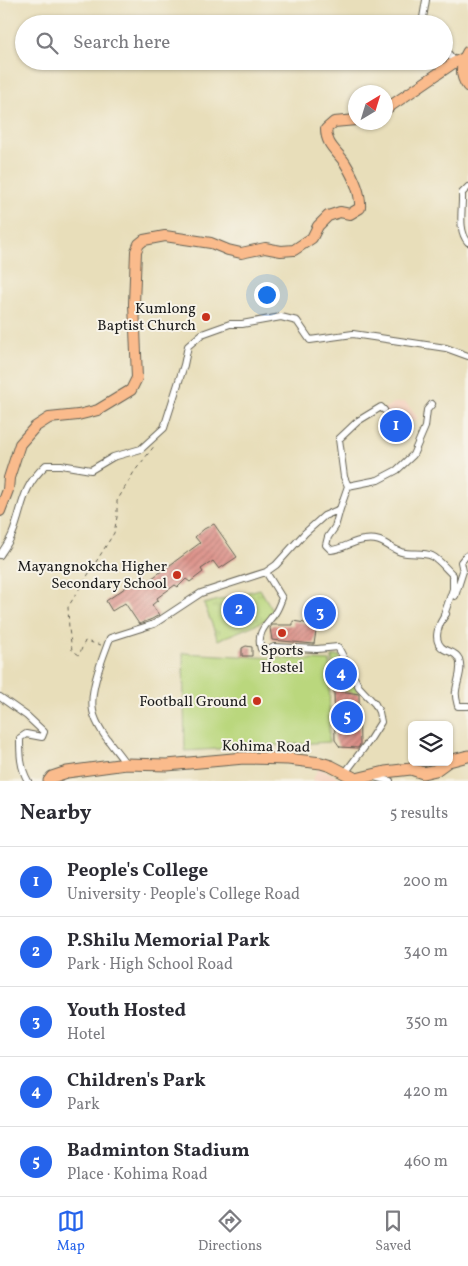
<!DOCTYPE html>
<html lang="en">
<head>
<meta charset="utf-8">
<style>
	body { margin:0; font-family:Vollkorn,serif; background:#f2f2f3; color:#2b2b33 }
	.controls { position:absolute; right:15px; bottom:15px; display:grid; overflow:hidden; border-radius:8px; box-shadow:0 1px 4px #0004 }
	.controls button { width:45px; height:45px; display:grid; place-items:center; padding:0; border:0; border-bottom:1px solid #e1e1e2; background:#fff; color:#2b2b33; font:25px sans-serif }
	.compass { position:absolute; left:348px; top:85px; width:45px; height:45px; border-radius:50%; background:#fff; box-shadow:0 1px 4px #0004; rotate:38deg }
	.you { position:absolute; left:266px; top:294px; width:18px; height:18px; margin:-12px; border:4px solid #fff; border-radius:50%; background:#1a73e8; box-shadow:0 0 0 8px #1a73e833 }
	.badge { display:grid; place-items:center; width:32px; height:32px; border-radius:50%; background:#2563eb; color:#fff; font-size:16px; font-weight:700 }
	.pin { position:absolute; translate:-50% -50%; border:2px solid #fff; box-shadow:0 1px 5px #0006 }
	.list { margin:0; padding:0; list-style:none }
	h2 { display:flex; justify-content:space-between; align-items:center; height:65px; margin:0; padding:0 20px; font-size:21px }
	h2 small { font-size:16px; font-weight:400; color:#7c7c81 }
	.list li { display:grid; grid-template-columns:32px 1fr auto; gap:15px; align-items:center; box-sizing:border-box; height:70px; padding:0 20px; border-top:1px solid #e1e1e2 }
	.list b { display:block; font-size:19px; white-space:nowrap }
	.list p { margin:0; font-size:16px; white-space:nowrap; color:#7c7c81 }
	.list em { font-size:16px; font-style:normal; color:#7c7c81 }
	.icon { flex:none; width:28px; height:28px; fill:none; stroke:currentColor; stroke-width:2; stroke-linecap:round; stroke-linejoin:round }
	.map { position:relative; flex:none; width:468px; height:781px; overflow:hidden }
	.search { position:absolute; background:#fff; box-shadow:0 1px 4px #0004; left:15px; right:15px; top:15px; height:55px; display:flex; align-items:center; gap:12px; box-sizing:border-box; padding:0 18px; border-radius:28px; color:#7c7c81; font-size:19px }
	.sheet { height:415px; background:#fff }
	nav { display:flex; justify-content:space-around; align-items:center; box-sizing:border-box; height:70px; border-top:1px solid #e1e1e2; background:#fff; font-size:14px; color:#7c7c81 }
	nav a { display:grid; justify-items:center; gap:2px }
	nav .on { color:#2563eb }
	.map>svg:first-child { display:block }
	.built { fill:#f5d3c1 }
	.grass { fill:url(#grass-tufts); stroke:#6b7a4c }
	.pitch { fill:#bad77d; stroke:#6b7a4c }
	.building { fill:url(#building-hatch) }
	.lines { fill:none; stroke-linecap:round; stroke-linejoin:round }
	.street-casing { stroke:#636053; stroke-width:8 }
	.primary-casing { stroke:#636053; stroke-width:12 }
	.highway-casing { stroke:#636053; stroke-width:13 }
	.path { stroke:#636053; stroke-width:1; stroke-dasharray:4 4; stroke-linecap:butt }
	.street { stroke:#fff; stroke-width:6 }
	.primary { stroke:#fabb8c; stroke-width:10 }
	.highway { stroke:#fabb8c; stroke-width:11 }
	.poi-dot { fill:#c8321e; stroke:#f7f3e8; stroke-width:2 }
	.labels { text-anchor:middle; stroke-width:4; stroke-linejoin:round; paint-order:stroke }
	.poi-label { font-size:15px; fill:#1c1c1c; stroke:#f7f3e8; text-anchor:end }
	.street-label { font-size:15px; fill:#1c1c1c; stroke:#f7f3e8 }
</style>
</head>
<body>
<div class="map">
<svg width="468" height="781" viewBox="0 0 468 781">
	<defs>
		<pattern id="grass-tufts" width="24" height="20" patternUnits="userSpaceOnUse" patternTransform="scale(1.25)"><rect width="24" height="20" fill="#bad77d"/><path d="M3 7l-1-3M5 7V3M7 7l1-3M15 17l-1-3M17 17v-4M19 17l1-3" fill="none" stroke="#9fb86b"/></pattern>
		<pattern id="building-hatch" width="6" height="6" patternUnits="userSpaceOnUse" patternTransform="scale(1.25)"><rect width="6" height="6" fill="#dc8f87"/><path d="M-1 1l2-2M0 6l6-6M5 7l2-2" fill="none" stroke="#b2746e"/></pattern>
	</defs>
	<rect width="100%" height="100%" fill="#f7f3e8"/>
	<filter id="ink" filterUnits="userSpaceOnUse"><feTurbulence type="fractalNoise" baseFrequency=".02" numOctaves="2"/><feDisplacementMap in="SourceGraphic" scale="10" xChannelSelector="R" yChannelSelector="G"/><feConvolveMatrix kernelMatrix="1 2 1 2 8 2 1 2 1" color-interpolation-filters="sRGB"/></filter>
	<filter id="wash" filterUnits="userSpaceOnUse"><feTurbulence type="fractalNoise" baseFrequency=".0096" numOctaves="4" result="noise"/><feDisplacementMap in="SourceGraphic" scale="20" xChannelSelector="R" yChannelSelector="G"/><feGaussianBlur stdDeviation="1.12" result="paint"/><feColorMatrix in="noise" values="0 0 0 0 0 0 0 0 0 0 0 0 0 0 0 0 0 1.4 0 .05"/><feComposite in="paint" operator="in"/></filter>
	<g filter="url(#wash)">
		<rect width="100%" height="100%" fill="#e8deba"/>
		<path class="built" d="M405,402L418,418L392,434L379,416L385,408L394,403Z
			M319,767L345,781H312Z"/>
		<path class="grass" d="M260,589L276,616L218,640L204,604Z
			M339,655L359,694L334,690L332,657Z"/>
		<path class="pitch" d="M183,653L330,661L329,742L185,751Z"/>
		<g id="blocks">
			<path class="building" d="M214,524L237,557L219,569L213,561L201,569L203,572L190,582L186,579L178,587L175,585L157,598L158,600L152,605L159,615L152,619L139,624L125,603L112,611L106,601L135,581L140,587L200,543L195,537L204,529Z
				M293,621L317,625L314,644L272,640L270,628L272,625H293Z
				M246,646L252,647V656H242V648Z
				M334,690L359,694L360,745L358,748L340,747L335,740Z"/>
		</g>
	</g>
	<g filter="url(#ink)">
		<use href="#blocks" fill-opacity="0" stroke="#636053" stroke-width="1"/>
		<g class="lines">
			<g class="street-casing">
				<path id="street" d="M425,24L423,18L426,0
					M444,48L455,62
					M468,187L462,193C463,208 457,230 468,242
					M348,486L378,480L397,470L413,455L425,427L427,410L432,404
					M348,486L344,477L339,439L358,421L381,407L384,410
					M340,509L335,527L328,537L326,545L331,550C343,549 353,541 364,540C382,537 387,547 401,552C411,555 423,552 432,556C440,560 446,569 453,575V589L444,615
					M0,555C4,549 9,542 12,535C24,506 20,489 46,465H61L91,470L113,457L141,449L164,428L184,365L188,346L202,334L230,324H242L281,317L297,321L310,340L353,334L446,348L468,356
					M266,572L282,598C280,603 278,609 275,613C266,625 256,633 261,649L266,651L274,647L317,649L338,647L359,687L375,704L379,712L381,722L369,741L345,773
					M455,596L463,571L461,562L465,557L468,555
					M446,614C439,623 431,641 444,649C449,652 456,652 459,659C463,670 457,681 456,691C455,696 457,702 458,706H468
					M0,697L27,716L44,732L42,737L26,734L20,738C20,753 20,768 28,781
					M126,764C115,748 97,730 93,711C89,690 103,657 110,638L154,624L201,593L266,572L276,565L305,533L324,516L340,509L348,486
					M374,777L390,781"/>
			</g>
			<g class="primary-casing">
				<path id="primary" d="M386,109L455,62L464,58
					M0,511L8,490L9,478L20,444L35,427L49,418L78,415L98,410L131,390L137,378L134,304L136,251L139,244L144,240L165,236L211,243L228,250L241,253L265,248L281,251L294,250L312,238L318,226L328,216L340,212L350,214L360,208C361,194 353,176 345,163C337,151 326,145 326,129L334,122L356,120"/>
			</g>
			<g class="highway-casing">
				<path id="highway" d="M468,52C461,64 460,75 468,86
					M449,761L468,756
					M49,781L52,777L67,772L126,764L167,765L244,758L288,759L321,763L331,766L356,779L385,772L411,769L423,773L436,770L447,762"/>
			</g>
			<path class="path" d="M101,645L85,641L79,655L72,650L69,629L68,607L114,533L117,517V501L134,472L155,445"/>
			<use href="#street" class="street"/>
			<use href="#primary" class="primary"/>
			<use href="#highway" class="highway"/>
		</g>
	</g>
	<g class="poi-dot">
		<circle cx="206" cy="317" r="5"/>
		<circle cx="177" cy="575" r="5"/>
		<circle cx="282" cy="633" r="5"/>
		<circle cx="257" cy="701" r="5"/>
	</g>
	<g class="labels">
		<g class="poi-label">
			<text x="196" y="313">Kumlong<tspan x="196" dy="17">Baptist Church</tspan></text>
			<text x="167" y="571">Mayangnokcha Higher<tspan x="167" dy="17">Secondary School</tspan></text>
			<text x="282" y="655" text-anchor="middle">Sports<tspan x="282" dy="17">Hostel</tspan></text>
			<text x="247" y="706">Football Ground</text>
		</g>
		<g class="street-label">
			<text transform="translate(266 746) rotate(1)" y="5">Kohima Road</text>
		</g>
	</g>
</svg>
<div class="controls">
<button><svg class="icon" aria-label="layers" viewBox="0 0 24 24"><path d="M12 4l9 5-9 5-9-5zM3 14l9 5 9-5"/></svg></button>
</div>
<svg class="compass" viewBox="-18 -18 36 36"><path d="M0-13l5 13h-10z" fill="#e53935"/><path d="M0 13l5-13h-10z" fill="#7c7c81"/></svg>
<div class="you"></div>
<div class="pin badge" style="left:396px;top:426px">1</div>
<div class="pin badge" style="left:239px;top:610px">2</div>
<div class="pin badge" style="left:320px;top:613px">3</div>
<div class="pin badge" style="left:341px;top:674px">4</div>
<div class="pin badge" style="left:347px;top:717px">5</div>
<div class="search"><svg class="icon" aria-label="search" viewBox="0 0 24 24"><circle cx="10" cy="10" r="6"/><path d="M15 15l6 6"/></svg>Search here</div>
</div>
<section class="sheet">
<h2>Nearby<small>5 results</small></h2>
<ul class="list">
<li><span class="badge">1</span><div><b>People's College</b><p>University · People's College Road</p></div><em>200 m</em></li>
<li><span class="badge">2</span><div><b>P.Shilu Memorial Park</b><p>Park · High School Road</p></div><em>340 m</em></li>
<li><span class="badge">3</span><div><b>Youth Hosted</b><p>Hotel</p></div><em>350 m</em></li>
<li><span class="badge">4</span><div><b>Children's Park</b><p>Park</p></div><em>420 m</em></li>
<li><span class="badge">5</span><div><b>Badminton Stadium</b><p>Place · Kohima Road</p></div><em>460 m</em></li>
</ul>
</section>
<nav>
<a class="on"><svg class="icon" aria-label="map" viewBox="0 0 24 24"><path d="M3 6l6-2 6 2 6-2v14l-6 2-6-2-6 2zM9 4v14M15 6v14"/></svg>Map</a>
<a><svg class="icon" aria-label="directions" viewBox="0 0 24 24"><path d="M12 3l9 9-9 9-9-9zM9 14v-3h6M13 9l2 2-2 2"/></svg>Directions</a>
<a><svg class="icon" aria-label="saved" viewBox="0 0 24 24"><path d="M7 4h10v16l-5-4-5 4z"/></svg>Saved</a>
</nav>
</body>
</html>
